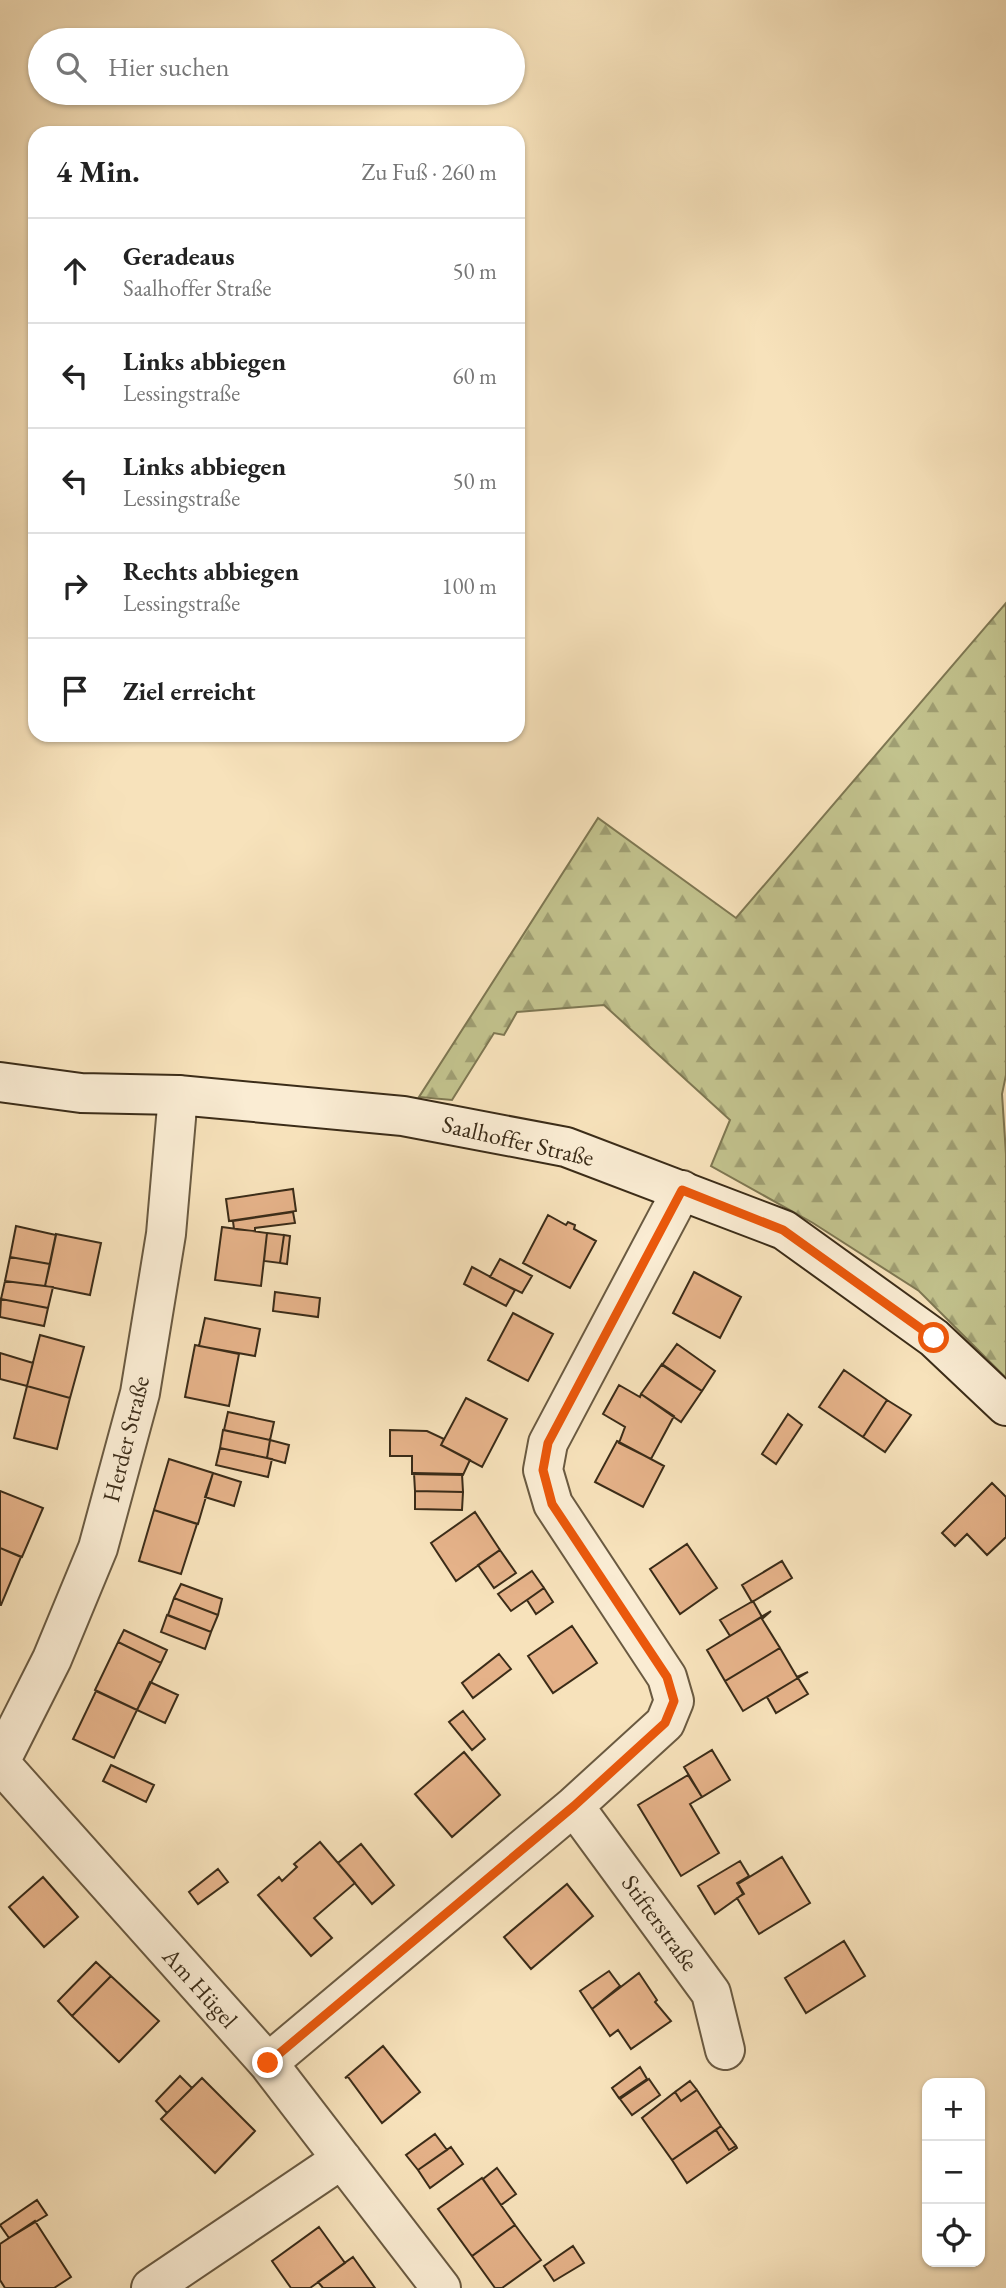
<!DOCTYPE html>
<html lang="de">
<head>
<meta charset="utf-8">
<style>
	body { margin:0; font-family:"EB Garamond",serif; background:#f2f2f2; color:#222 }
	.controls { position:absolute; right:21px; bottom:21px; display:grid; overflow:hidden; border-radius:14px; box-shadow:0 2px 5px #0004 }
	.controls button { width:63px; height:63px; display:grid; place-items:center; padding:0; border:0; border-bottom:2px solid #e0e0e0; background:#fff; color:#222; font:35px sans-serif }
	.stop { position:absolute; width:21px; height:21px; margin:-16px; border:5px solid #ea580c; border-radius:50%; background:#fff }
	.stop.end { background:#ea580c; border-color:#fff; box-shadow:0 2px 7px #0008 }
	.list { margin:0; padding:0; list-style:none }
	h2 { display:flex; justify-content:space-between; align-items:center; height:91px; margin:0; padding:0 28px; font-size:30px }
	h2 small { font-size:23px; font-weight:400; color:#767676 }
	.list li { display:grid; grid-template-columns:46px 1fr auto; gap:21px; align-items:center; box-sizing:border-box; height:105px; padding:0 28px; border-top:2px solid #e0e0e0 }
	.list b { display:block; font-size:26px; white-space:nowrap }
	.list p { margin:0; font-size:23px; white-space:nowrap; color:#767676 }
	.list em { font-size:23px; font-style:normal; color:#767676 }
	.icon { flex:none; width:38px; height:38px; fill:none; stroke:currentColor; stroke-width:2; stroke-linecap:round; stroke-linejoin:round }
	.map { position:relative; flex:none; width:1006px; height:2288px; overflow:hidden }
	.search { position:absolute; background:#fff; box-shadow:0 2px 5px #0004; left:28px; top:28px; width:497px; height:77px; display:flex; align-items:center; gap:18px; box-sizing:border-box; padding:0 24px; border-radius:38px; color:#767676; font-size:26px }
	.panel { position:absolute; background:#fff; box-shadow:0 2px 5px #0004; left:28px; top:126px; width:497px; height:616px; border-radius:21px }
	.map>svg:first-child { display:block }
	.forest { fill:url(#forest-firs); stroke:#7e7752; stroke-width:2 }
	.building { fill:#e5b289; stroke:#3b2c18; stroke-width:2 }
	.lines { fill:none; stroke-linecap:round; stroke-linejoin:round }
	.street-casing { stroke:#6a5a41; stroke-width:42 }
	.secondary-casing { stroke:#3b2c18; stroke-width:42 }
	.street { stroke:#faecd3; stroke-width:38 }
	.secondary { stroke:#faecd3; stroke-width:38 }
	.route { stroke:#ea580c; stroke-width:9 }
	.labels { text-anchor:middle; stroke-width:5; stroke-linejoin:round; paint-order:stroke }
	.street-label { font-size:24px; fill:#3b2c18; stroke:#faecd3 }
</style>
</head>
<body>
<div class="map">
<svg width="1006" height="2288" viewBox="0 0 1006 2288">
	<defs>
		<pattern id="forest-firs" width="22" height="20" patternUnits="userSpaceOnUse" patternTransform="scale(1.75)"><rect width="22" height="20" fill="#c2c28d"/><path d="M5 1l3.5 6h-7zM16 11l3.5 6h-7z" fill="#9f9e72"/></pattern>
	</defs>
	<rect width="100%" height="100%" fill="#f7e2bb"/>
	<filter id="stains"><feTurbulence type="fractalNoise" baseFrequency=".00286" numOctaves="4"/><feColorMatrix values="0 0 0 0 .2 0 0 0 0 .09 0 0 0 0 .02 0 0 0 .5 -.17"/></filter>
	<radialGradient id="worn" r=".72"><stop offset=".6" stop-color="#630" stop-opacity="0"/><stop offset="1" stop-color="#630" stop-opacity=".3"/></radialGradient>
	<path class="forest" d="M1006,603V1075L1002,1094L1006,1154V1378L919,1291L813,1223L711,1166L730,1120L604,1005L517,1012L504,1035L494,1033L452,1100L419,1097L598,818L736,918Z"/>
	<path class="building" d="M293,1189L296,1211L229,1221L226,1199Z
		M293,1212L295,1223L255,1228V1231L234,1229L233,1221Z
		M548,1215L566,1225L568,1222L575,1225L574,1229L596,1241L570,1288L523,1263Z
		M16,1226L56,1235L50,1264L10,1257Z
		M222,1227L267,1233L261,1286L215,1280Z
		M267,1233L284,1235L280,1263L264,1261Z
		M56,1234L101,1243L90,1295L45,1286Z
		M284,1235L290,1236L287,1264L280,1263Z
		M10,1257L50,1264L45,1286L5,1281Z
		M500,1259L532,1276L522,1293L490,1277Z
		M472,1267L515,1290L506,1306L464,1284Z
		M694,1272L741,1297L720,1338L673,1313Z
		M5,1281L53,1287L48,1308L1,1299Z
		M275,1292L320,1298L318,1317L273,1311Z
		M1,1299L48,1308L44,1326L0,1317Z
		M513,1313L553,1334L528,1381L488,1360Z
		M205,1318L260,1329L255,1356L199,1346Z
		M40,1335L84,1347L70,1398L27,1386Z
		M677,1344L715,1371L702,1391L662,1365Z
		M195,1345L239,1354L229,1406L185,1397Z
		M0,1353L33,1363L27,1386L0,1379Z
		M662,1364L702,1391L681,1422L641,1394Z
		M844,1370L887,1400L863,1437L819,1407Z
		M619,1385L640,1397L641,1394L674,1416L651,1459L619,1443L625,1427L603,1414Z
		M27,1386L70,1398L57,1449L14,1438Z
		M466,1398L507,1419L482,1467L441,1445Z
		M887,1400L911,1415L885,1452L863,1437Z
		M228,1412L274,1422L270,1440L224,1430Z
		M788,1414L802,1425L776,1464L762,1454Z
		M223,1430L270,1440L267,1458L220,1448Z
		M390,1430L427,1431L444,1439L441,1445L470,1460L463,1475L412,1474V1456H390Z
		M270,1440L289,1445L285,1463L267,1458Z
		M617,1441L664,1466L643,1507L595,1482Z
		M220,1448L272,1459L268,1477L216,1465Z
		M169,1459L213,1473L198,1524L154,1510Z
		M213,1473L241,1482L234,1506L205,1497Z
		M414,1473L462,1474L463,1492L415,1491Z
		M992,1483L1006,1497V1537L987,1555L967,1534L955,1546L942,1533Z
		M0,1491L43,1508L22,1557L0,1548Z
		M415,1491L463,1492L462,1510L415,1509Z
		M154,1510L197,1524L181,1574L139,1561Z
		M475,1512L500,1550L456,1581L431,1543Z
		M687,1544L717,1588L680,1614L650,1569Z
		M0,1548L21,1557L1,1605H0Z
		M500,1550L516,1573L494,1588L478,1565Z
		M782,1561L792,1578L752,1602L742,1585Z
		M532,1571L544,1588L511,1611L498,1594Z
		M181,1584L222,1599L218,1615L174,1598Z
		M544,1588L553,1602L536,1614L527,1600Z
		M174,1598L218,1615L211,1632L168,1615Z
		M753,1601L762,1617L730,1636L720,1620Z
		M771,1611L762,1619L780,1648L725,1681L707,1650Z
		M167,1615L211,1632L205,1649L161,1632Z
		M572,1626L597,1663L553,1693L528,1656Z
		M124,1630L167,1650L161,1663L118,1642Z
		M118,1642L161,1663L137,1710L95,1690Z
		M780,1648L797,1677L808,1672L743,1711L725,1681Z
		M499,1654L511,1669L473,1698L462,1683Z
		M798,1678L808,1694L776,1713L767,1697Z
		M150,1682L178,1695L165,1723L137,1710Z
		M96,1691L137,1710L114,1758L73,1739Z
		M463,1711L485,1739L472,1750L449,1722Z
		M712,1750L730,1780L702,1797L684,1767Z
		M464,1752L500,1795L452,1837L415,1794Z
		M111,1765L154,1785L146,1802L103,1781Z
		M688,1775L702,1797L690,1804L719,1853L681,1876L638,1805Z
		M320,1842L355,1883L314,1918L332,1938L311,1956L258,1895L279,1877L282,1881L297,1867L294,1864Z
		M361,1844L394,1885L372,1904L338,1863Z
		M782,1857L810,1903L759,1934L737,1898L744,1894L738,1884Z
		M740,1861L749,1876L737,1883L743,1894L715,1914L698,1886Z
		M218,1869L228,1882L198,1904L189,1892Z
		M43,1877L78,1917L44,1947L9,1907Z
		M567,1884L593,1916L531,1969L504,1937Z
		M844,1941L865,1976L806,2013L785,1978Z
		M96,1962L111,1976L72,2016L58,2001Z
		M609,1971L620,1986L592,2009L580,1991Z
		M639,1973L657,2000L655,2002L671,2021L631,2049L618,2030L610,2036L592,2009Z
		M111,1976L159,2021L119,2062L72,2016Z
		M383,2046L420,2092L382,2123L348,2077L345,2078Z
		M640,2067L647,2079L619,2098L612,2088Z
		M180,2076L192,2088L167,2113L156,2101Z
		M202,2078L255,2131L215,2173L161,2119Z
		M649,2079L660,2095L632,2115L620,2099Z
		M690,2081L697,2090L681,2101L675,2092Z
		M697,2090L721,2126L672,2160L642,2118L675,2092L681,2101Z
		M721,2126L736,2146L729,2150L716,2130Z
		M716,2130L729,2150L736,2146L737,2148L687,2183L672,2160Z
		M435,2134L447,2150L418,2170L406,2155Z
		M451,2147L463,2164L430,2188L418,2170Z
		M497,2168L516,2194L501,2205L483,2179Z
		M482,2178L515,2225L472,2256L438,2209Z
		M37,2200L47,2215L9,2238L0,2225Z
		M35,2221L71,2277L54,2288H5L0,2280V2244Z
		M515,2225L541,2260L502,2288H495L472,2256Z
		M319,2227L345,2263L310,2288H291L272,2261Z
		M573,2246L584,2263L554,2281L544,2266Z
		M353,2257L375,2288H323L318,2282Z"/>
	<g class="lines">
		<g class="street-casing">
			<path id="street" d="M0,1762L52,1659L98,1548L140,1393L166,1234L178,1095
				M0,1763L268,2063L441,2288
				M574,1806L711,1993L725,2050
				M268,2063L574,1806L665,1723L674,1701L667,1677L553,1504L543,1470L548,1443L682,1190
				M151,2288L342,2159"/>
		</g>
		<g class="secondary-casing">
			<path id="secondary" d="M0,1082L81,1093L178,1095L403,1116L566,1147L784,1230L934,1338L1006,1406"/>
		</g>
		<use href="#street" class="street"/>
		<use href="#secondary" class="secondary"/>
	</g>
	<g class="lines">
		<path class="route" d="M268,2063L574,1806L665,1723L674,1701L667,1677L552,1504L543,1470L548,1443L682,1190L783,1230L934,1338"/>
	</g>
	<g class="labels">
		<g class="street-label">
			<text transform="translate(518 1141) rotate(13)" y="8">Saalhoffer Straße</text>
			<text transform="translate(126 1439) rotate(-76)" y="8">Herder Straße</text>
			<text transform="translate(660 1923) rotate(54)" y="8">Stifterstraße</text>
			<text transform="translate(200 1988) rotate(48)" y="8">Am Hügel</text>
		</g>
	</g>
	<rect width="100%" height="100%" filter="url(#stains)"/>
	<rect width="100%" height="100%" fill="url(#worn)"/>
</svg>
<div class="controls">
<button>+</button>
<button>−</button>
<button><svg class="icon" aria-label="locate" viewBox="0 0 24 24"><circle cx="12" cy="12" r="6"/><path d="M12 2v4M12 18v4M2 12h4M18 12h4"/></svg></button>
</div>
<div class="stop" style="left:934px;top:1338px"></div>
<div class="stop end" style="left:268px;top:2063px"></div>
<div class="search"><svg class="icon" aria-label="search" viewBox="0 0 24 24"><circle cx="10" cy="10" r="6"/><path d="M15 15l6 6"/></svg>Hier suchen</div>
<section class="panel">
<h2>4 Min.<small>Zu Fuß · 260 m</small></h2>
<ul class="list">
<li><svg class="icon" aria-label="ahead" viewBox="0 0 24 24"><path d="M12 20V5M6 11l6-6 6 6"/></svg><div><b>Geradeaus</b><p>Saalhoffer Straße</p></div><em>50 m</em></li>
<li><svg class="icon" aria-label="left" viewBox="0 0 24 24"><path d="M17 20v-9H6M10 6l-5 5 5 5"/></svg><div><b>Links abbiegen</b><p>Lessingstraße</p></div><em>60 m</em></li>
<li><svg class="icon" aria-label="left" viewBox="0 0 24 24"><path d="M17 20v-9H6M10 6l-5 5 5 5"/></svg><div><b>Links abbiegen</b><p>Lessingstraße</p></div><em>50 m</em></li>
<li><svg class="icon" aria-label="right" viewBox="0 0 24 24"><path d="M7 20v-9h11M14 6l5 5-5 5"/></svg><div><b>Rechts abbiegen</b><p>Lessingstraße</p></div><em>100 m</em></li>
<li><svg class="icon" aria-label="arrive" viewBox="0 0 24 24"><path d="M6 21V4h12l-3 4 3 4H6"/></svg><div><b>Ziel erreicht</b></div></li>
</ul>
</section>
</div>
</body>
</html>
